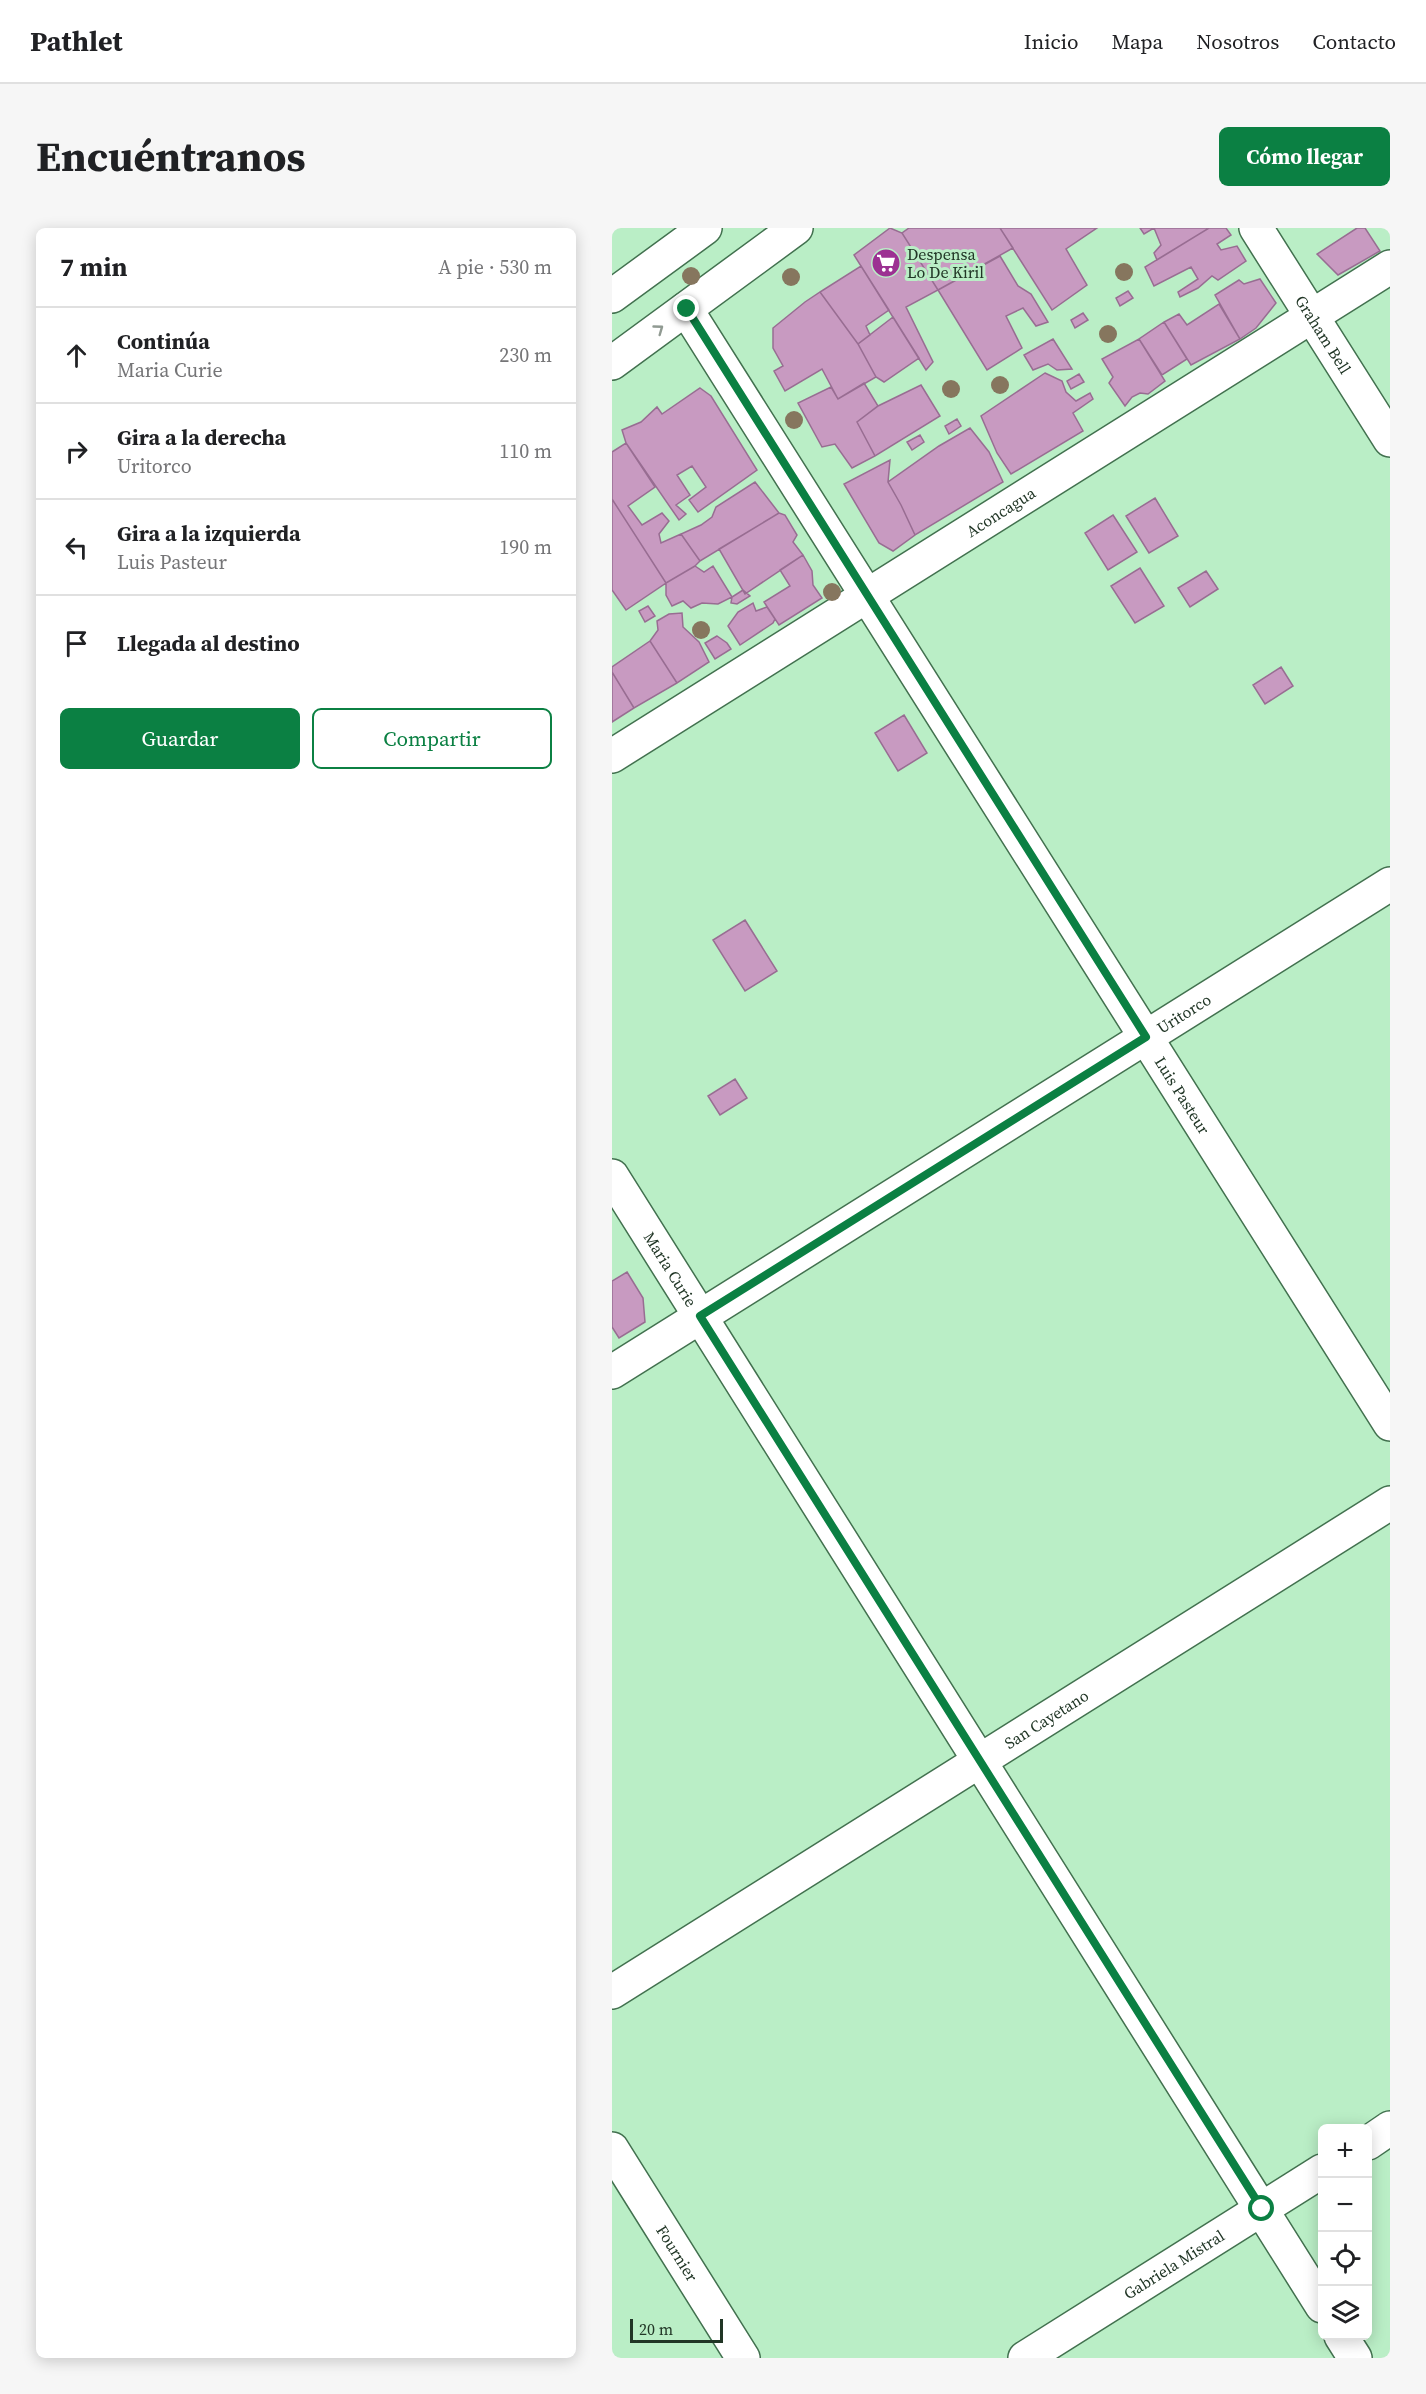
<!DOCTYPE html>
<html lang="es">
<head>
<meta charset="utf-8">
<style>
	body { margin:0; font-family:"Source Serif 4",serif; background:#f6f6f6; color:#202124 }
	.controls { position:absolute; right:18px; bottom:18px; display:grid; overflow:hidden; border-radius:9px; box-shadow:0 3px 15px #0003 }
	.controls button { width:54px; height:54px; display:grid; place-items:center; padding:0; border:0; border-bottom:2px solid #e0e0e0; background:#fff; color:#202124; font:30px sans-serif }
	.scale { position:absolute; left:18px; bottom:15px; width:93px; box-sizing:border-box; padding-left:6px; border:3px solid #213626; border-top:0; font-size:16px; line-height:21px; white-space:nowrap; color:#213626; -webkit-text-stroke:4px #baeec6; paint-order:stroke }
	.stop { position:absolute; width:18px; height:18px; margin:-14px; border:4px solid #0b8043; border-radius:50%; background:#fff }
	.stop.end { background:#0b8043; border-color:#fff; box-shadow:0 2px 6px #0008 }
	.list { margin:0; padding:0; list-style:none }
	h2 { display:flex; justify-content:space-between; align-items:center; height:78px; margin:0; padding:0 24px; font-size:26px }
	h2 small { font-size:20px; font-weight:400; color:#757577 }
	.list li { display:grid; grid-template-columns:39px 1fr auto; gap:18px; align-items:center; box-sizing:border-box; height:96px; padding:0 24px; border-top:2px solid #e0e0e0 }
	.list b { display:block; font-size:22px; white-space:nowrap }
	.list p { margin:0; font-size:20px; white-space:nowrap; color:#757577 }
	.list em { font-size:20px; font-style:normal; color:#757577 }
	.actions { display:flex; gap:12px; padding:18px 24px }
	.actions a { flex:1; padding:14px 0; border:2px solid #0b8043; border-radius:9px; text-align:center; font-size:21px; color:#0b8043 }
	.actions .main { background:#0b8043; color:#fff }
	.icon { flex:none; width:33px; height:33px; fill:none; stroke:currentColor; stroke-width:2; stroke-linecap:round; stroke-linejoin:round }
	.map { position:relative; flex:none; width:778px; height:2130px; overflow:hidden; border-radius:9px }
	header { display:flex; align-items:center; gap:36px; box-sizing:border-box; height:84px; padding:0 30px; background:#fff; border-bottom:2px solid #e0e0e0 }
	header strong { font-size:28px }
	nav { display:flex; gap:33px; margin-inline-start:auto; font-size:21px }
	.intro { display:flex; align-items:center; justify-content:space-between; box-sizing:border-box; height:144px; padding:0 36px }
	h1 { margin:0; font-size:42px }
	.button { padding:15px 27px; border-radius:9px; background:#0b8043; color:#fff; font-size:21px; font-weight:700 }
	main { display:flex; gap:36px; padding:0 36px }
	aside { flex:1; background:#fff; border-radius:9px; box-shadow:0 3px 15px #0003 }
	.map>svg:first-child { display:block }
	.building { fill:#c89ac1; stroke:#986d92; stroke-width:1.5 }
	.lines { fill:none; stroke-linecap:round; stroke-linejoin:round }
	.street-casing { stroke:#42714f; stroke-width:36 }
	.primary-casing { stroke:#42714f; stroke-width:36 }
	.street { stroke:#fff; stroke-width:33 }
	.primary { stroke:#fff; stroke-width:33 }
	.tree { fill:#86765e }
	.oneway { stroke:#909a92 }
	.route { stroke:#0b8043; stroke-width:8 }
	.labels { text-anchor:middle; stroke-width:6; stroke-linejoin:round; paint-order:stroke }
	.poi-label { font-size:16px; fill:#213626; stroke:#baeec6; text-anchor:start }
	.street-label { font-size:16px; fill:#213626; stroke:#baeec6 }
</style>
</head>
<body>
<header>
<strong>Pathlet</strong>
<nav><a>Inicio</a><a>Mapa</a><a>Nosotros</a><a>Contacto</a></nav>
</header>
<div class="intro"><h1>Encuéntranos</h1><a class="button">Cómo llegar</a></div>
<main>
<aside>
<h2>7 min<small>A pie · 530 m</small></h2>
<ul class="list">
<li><svg class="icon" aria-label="ahead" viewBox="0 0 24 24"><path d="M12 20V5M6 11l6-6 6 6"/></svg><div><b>Continúa</b><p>Maria Curie</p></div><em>230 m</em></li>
<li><svg class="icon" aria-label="right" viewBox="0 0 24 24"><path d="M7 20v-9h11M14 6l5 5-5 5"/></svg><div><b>Gira a la derecha</b><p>Uritorco</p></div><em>110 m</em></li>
<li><svg class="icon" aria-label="left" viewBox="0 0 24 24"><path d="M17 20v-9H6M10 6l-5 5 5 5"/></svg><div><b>Gira a la izquierda</b><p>Luis Pasteur</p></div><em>190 m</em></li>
<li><svg class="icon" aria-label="arrive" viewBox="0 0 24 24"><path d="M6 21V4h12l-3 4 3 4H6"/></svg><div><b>Llegada al destino</b></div></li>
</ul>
<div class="actions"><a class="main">Guardar</a><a>Compartir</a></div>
</aside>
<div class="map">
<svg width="778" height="2130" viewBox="0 0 778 2130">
	<rect width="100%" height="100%" fill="#baeec6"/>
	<path class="building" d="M278,0L290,5L326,62L294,79L321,134L314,142L242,27Z
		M297,0H388L401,20L326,62L290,5Z
		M388,0H485L454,21L475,57L440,82Z
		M528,0H542L532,6Z
		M542,0H597L545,32L542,25L549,17Z
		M597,0H614L619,7L605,16L609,22L625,18L634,33L606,52L600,48L586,60L568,69L566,64L586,51L579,39L542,58L533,39Z
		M745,0H753L768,23L726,47L705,26Z
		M388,28L406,58L419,66L436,94L424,98L411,80L394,88L410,120L375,142L326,62Z
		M249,38L277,82L254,98L258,107L246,116L208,64Z
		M648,51L664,75L644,100L628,111L603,67L627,52L632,56Z
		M516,63L521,70L508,78L504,70Z
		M208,64L246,116L264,149L226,171L210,141L173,163L162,143L171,138L161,120V100L193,74Z
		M607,76L628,111L579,137L552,94L567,86L575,97Z
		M471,85L476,92L463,100L459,92Z
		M281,89L307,130L272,154L264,149L246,116Z
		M552,94L575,131L550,147L527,111Z
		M441,111L460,141L445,142L436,136L421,142L412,127Z
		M527,111L553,153L536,166L528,165L520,169L513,178L497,155L501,149L490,131Z
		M433,145L450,153L454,164L464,173L478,165L481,171L461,185L471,203L399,246L385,225L369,188Z
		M467,146L472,154L459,161L455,153Z
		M252,155L266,178L245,194L263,228L240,240L223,216L210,219L186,175L219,159L226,171Z
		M309,157L328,188L263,228L245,194L266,178Z
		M88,160L99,168L145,242L86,284L77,272L94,259L80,238L65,247L78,267L64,277L74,286L67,292L14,215L10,202L29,194L45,179L50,186Z
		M345,191L349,198L337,206L333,198Z
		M358,200L377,224L391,254L303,307L289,277L276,254L327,218Z
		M308,207L312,214L300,222L295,214Z
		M14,215L43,259L16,278L30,297L50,285L57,293L47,306L49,315L69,306L88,333L83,338L54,355L0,271V224Z
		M278,232L276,254L289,277L303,307L281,323L267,315L232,256Z
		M143,254L167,285L88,333L69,306L89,297L100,289L104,279Z
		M543,270L566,308L537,325L514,288Z
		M0,271L54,355L14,382L0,362Z
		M167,285L173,287L185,307L181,314L191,327L133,366L107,321Z
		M501,287L525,324L496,342L473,305Z
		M191,327L200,343L201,357L210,370L167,397L152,374L178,358L168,342Z
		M83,338L92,344L101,338L120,369L106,376L90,375L79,380L71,373L60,378L54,367V355Z
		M528,340L552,378L523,395L499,358Z
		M594,343L606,361L578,379L566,360Z
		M131,362L138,368L125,376L119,375L120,369Z
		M141,375L144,383L155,379L163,391L161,395L128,417L116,398L126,384Z
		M36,378L43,388L33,394L27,383Z
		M70,385L71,399L87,414L97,434L65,455L38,413L46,402L45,393L57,386Z
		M105,408L115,415L119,421L103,431L93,415Z
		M38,413L65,455L22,480L0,444V439Z
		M669,439L681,458L653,476L641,457Z
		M0,444L22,480L0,494Z
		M292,487L315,525L286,543L263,505Z
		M133,692L165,743L133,763L101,712Z
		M123,851L135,870L108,887L96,868Z
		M15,1044L31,1070L33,1094L7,1110L0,1099V1053Z"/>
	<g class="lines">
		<g class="street-casing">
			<g id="street">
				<path id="s1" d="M644,0L778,212"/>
				<path id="s2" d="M74,81L778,1196"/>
				<path id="s3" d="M0,528L778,39"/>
				<path id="s4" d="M0,948L710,2078"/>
				<path id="s5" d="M0,1144L778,656"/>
				<path id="s6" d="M0,1764L778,1275"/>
				<path d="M756,1915L778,1900"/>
				<path id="s7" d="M0,1921L131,2130"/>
				<path d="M729,2108L743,2130"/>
				<path id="s8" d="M413,2130L710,1943"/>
			</g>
		</g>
		<g class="primary-casing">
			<path id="primary" d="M0,68L93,0
				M0,135L184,0"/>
		</g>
		<use href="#street" class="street"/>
		<use href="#primary" class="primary"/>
	</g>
	<g class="tree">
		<circle cx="512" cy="44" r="9"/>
		<circle cx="79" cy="48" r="9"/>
		<circle cx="179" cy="49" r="9"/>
		<circle cx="496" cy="106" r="9"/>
		<circle cx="388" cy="157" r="9"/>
		<circle cx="339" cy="161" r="9"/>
		<circle cx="182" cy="192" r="9"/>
		<circle cx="220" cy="364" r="9"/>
		<circle cx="89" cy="402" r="9"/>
	</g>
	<defs><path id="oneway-chevron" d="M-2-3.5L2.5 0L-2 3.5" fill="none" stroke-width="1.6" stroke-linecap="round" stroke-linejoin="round" transform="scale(1.5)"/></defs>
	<use class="oneway" href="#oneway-chevron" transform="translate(47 101) rotate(-36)"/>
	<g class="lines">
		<path class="route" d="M75,81L534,809L88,1088L650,1981"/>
	</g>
	<defs>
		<g id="supermarket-disc" transform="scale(1.5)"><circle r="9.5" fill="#9c3192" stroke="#baeec6"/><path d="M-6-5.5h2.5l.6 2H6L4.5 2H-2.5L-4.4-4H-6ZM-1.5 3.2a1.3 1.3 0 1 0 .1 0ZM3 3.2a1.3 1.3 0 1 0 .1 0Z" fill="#fff"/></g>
	</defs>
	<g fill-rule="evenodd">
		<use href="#supermarket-disc" x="274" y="35"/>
	</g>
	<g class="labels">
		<g class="poi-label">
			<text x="295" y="32">Despensa<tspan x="295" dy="18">Lo De Kiril</tspan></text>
		</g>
		<g class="street-label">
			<text dy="6" stroke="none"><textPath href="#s1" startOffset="126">Graham Bell</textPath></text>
			<text dy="6" stroke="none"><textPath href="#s3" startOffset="459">Aconcagua</textPath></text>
			<text dy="6" stroke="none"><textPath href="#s5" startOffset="675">Uritorco</textPath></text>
			<text dy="6" stroke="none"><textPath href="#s2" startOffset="930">Luis Pasteur</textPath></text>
			<text dy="6" stroke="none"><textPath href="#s4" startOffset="110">Maria Curie</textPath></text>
			<text dy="6" stroke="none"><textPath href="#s6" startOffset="513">San Cayetano</textPath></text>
			<text dy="6" stroke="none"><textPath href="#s7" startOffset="123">Fournier</textPath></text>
			<text dy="6" stroke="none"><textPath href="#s8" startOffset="176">Gabriela Mistral</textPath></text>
		</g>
	</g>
</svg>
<div class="controls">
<button>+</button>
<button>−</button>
<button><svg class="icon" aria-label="locate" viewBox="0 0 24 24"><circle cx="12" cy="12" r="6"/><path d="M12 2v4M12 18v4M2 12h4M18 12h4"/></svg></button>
<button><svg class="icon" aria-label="layers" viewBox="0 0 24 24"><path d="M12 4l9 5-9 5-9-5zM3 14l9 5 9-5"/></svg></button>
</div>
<div class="scale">20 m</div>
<div class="stop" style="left:650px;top:1981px"></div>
<div class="stop end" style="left:75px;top:81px"></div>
</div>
</main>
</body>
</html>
